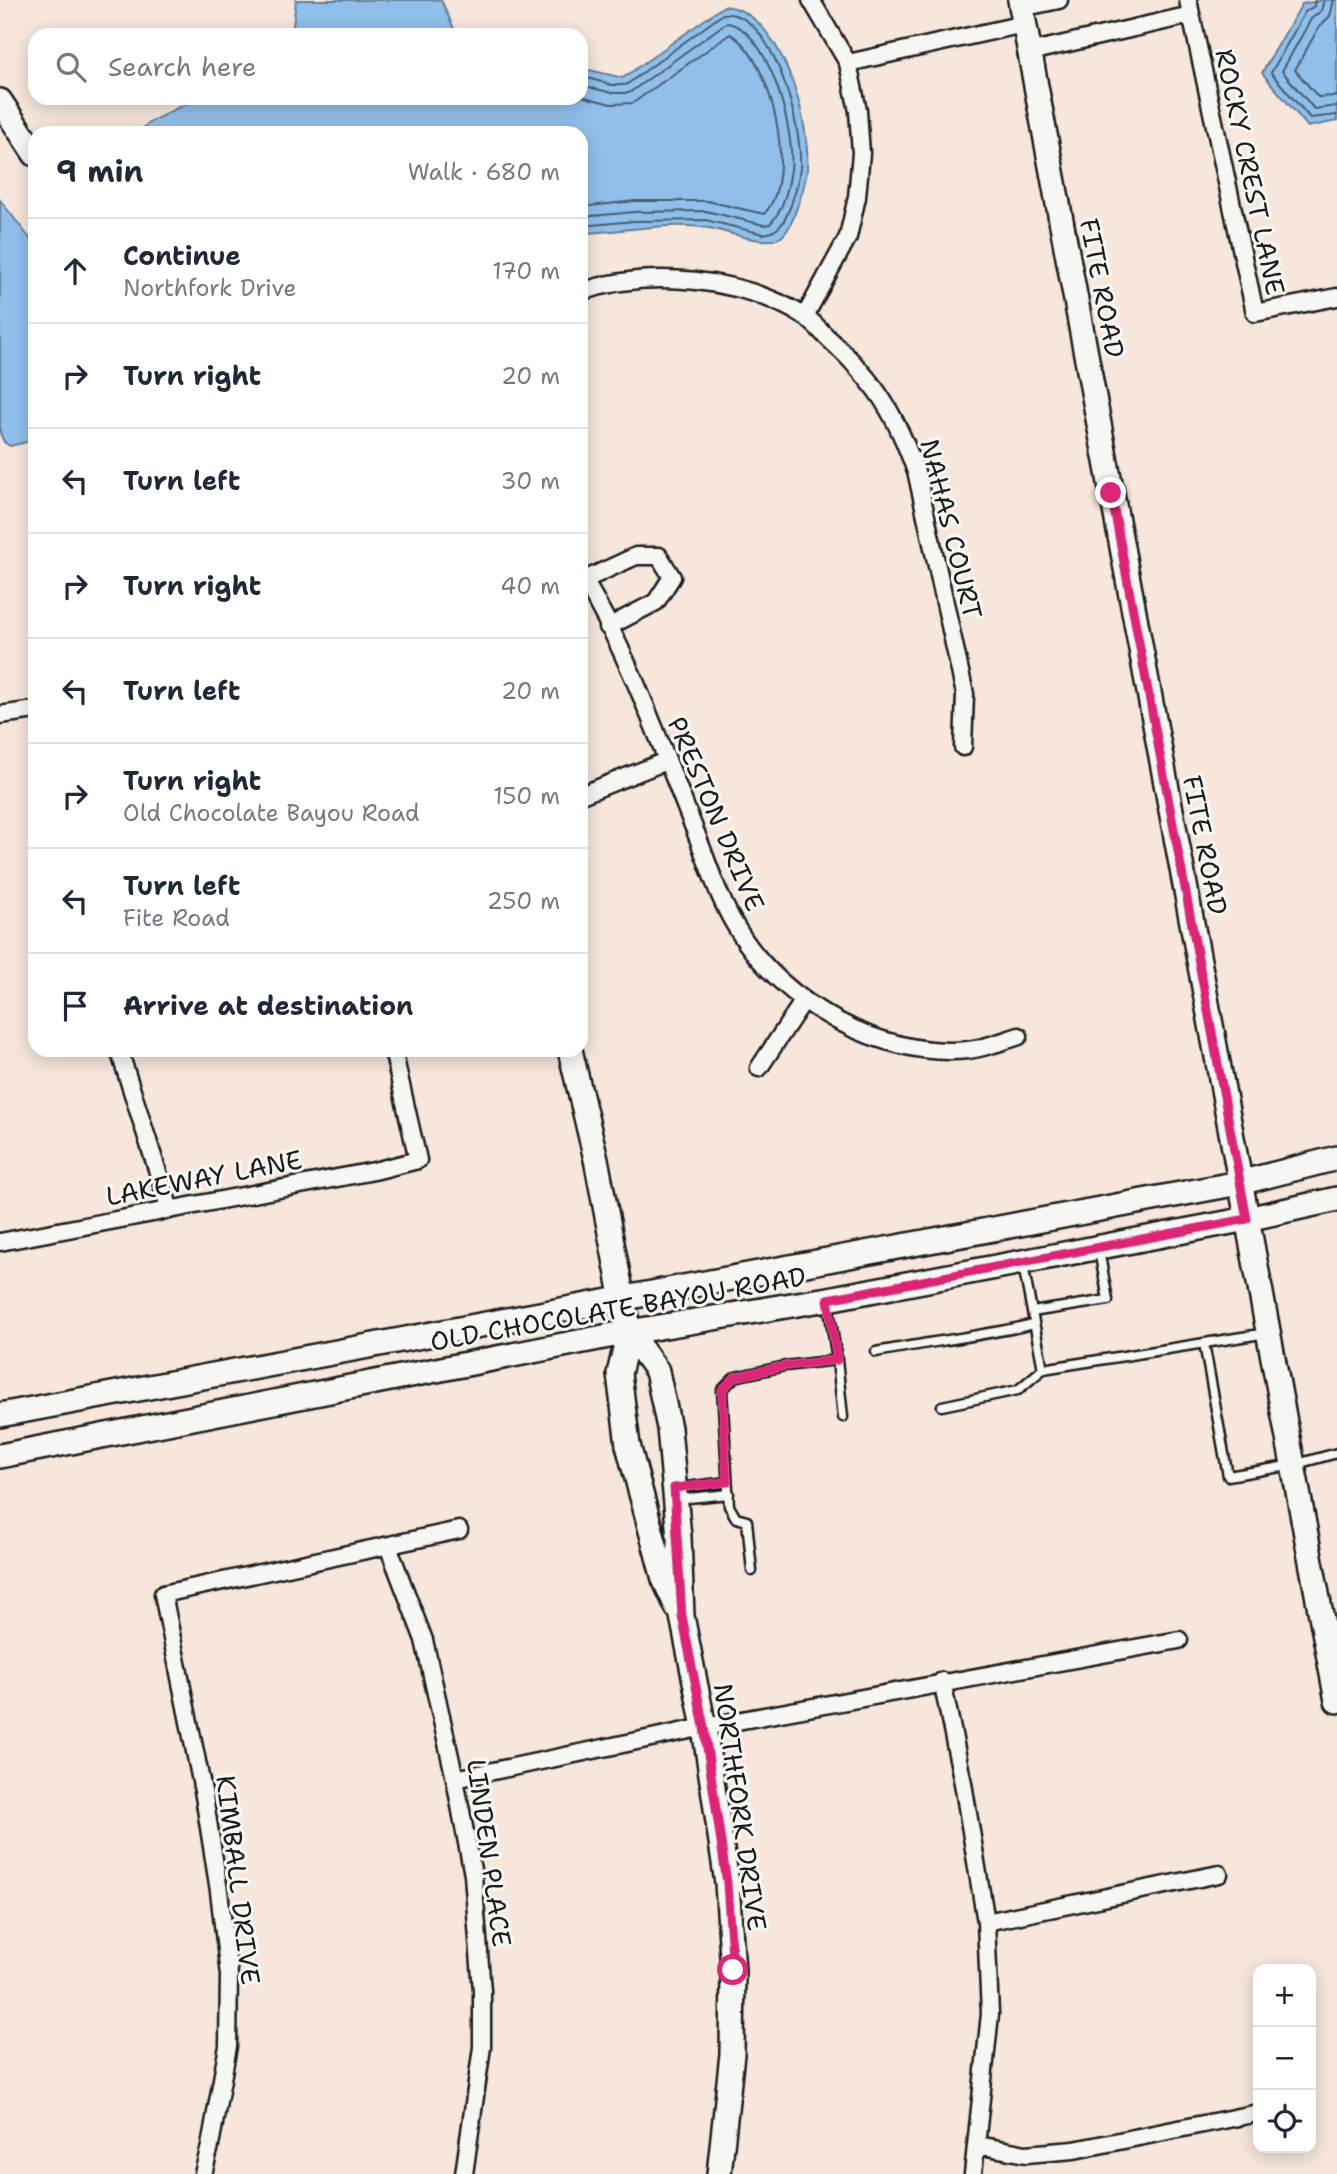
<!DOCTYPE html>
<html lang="en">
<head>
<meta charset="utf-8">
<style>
	body { margin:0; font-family:"Shantell Sans",sans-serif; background:#f2f2f3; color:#1f2937 }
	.controls { position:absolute; right:21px; bottom:21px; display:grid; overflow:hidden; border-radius:14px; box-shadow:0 4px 18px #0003 }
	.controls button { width:63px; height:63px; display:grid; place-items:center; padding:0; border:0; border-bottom:2px solid #e0e1e3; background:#fff; color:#1f2937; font:35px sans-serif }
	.stop { position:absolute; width:21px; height:21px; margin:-16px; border:5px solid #db2777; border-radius:50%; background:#fff }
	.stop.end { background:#db2777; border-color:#fff; box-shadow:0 2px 7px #0008 }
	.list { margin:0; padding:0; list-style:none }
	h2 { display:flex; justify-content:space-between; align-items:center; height:91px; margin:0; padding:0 28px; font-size:30px }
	h2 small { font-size:23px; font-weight:400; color:#747a83 }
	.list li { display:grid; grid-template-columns:46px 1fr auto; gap:21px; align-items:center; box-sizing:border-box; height:105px; padding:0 28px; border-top:2px solid #e0e1e3 }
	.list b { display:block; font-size:26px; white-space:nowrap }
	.list p { margin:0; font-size:23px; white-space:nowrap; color:#747a83 }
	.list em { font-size:23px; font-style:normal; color:#747a83 }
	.icon { flex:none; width:38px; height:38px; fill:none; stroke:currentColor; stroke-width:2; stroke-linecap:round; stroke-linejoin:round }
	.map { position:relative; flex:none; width:1337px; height:2174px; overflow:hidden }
	.search { position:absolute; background:#fff; box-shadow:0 4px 18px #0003; left:28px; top:28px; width:560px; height:77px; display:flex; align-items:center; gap:18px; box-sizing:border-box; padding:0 24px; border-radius:21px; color:#747a83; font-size:26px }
	.panel { position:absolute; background:#fff; box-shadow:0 4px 18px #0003; left:28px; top:126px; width:560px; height:931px; border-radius:21px }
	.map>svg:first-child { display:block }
	.water { fill:#90bfeb; stroke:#627e98; stroke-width:2 }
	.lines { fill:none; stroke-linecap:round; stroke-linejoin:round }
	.shore { stroke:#4a5d6f; stroke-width:2 }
	.lane-casing { stroke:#1c1c1c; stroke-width:13 }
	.street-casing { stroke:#1c1c1c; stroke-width:21 }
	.secondary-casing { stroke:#1c1c1c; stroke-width:28 }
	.lane { stroke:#f6f6f2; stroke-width:8 }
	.street { stroke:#f6f6f2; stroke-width:16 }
	.secondary { stroke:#f6f6f2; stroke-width:23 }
	.route { stroke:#db2777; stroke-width:9 }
	.labels { text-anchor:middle; stroke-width:6; stroke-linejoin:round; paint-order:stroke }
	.street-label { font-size:26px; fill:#1c1c1c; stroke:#f6f6f2 }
</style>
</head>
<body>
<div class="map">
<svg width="1337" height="2174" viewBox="0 0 1337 2174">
	<rect width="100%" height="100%" fill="#f6e6dc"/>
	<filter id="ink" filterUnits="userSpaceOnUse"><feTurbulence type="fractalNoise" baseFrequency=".0143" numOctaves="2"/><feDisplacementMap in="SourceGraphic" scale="14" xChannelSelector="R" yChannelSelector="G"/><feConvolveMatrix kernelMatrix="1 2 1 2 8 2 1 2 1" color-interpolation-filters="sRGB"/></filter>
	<g filter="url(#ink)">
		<path class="water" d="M296,0H441L454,29L466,35H292Z
			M1325,0H1337V121L1308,127L1262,73L1302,4Z
			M724,6C781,10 811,121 807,169C806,183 801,196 796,210C794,218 788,232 781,237C765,247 727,231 708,228C667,221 623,232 581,233V133H137L150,122L197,98H581V68L623,78Z
			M0,200L35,245V440L10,446L4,442L0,433Z"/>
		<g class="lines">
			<path class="shore" d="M1315,0L1314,6L1305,12L1271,73L1310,118L1337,115
				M1324,0L1321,11L1311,19L1282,71L1314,109L1337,106
				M1334,0L1330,16L1319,27L1295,70L1318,97L1337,96
				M581,76L612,85H626L723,14C774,9 803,130 800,168C799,180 795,193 791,205C785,220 781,232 763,234L706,220L635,221L581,226
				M581,85L612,93H629L726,23C769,27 795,132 791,169C789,186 783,211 770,224L764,225L706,211L635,212L581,217
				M581,96L611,104L633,103L730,34C772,57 799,178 764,214L707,201H635L581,207"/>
			<g class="lane-casing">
				<path id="lane" d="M1023,1265L1043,1369L1267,1333
					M1032,1312L1108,1300L1099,1250
					M1204,1343L1228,1476L1293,1465L1337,1453
					M876,1352C929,1342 982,1336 1034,1324
					M837,1360L843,1417
					M942,1406L1018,1390L1043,1369
					M678,1488L727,1482
					M679,1499L729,1494
					M752,1571L747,1521L736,1518L729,1506L722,1390L735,1377L785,1366L837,1360L828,1302"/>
			</g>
			<g class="street-casing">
				<path id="street" d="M1188,0L1255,313L1337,297
					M1021,8L1059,0
					M1029,52L1191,15
					M848,63L1024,24
					M581,292C649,268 742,278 804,316C813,321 820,331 828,338C875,381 896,413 917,475L965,694L963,747
					M805,316L848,237L857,197L861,153L858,111L848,63L811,0
					M581,575C630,655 661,747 696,833C709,866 719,900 738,930C782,1003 882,1059 968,1050C985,1048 1003,1041 1019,1036
					M584,580L636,556H659L672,577L656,602L608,627
					M0,715L35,710
					M581,795L666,761
					M119,1050L170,1210
					M759,1068L804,1000
					M0,1242L374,1171L418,1160L393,1050
					M388,1546L424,1640L455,1779L473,1875L482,1991V2047L464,2174
					M942,1681L963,1783L986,1922L990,2014L973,2174
					M455,1779L704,1727L1179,1640
					M986,1922L1219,1874
					M977,2145L1026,2154L1074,2150L1258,2113
					M203,2174L210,2146L228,2046L229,1975L219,1891L204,1796L163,1594L459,1530"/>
			</g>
			<g class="secondary-casing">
				<path id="secondary" d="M1020,0L1337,1701
					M0,101L35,154
					M570,1050L596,1159L629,1332L619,1374L628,1445L664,1579L677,1607
					M629,1332L657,1371L669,1428L679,1537L682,1616L704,1727L727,1883L733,1971L732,2054L719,2174
					M0,1415L1239,1183L1337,1158
					M0,1456L629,1332L828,1299L1247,1219L1337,1199"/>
			</g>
			<use href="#lane" class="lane"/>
			<use href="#street" class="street"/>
			<use href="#secondary" class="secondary"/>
		</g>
	</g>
	<g class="lines" filter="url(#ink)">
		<path class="route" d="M733,1970L727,1883L704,1727L682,1616L674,1488L727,1482L722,1390L735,1377L785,1366L837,1360L828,1299L1247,1219L1111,493"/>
	</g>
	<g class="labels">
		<g class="street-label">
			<text transform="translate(1250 172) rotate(78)" y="9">ROCKY CREST LANE</text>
			<text transform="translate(1102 288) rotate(79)" y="9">FITE ROAD</text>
			<text transform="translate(951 529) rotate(76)" y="9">NAHAS COURT</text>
			<text transform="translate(716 814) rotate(67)" y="9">PRESTON DRIVE</text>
			<text transform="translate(1205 845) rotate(79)" y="9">FITE ROAD</text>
			<text transform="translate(204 1178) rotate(-11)" y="9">LAKEWAY LANE</text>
			<text transform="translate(618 1309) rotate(-10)" y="9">OLD CHOCOLATE BAYOU ROAD</text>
			<text transform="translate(740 1807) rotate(82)" y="9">NORTHFORK DRIVE</text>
			<text transform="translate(489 1853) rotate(82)" y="9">LINDEN PLACE</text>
			<text transform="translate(238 1880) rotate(83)" y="9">KIMBALL DRIVE</text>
		</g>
	</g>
</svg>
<div class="controls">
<button>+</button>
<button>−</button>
<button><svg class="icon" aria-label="locate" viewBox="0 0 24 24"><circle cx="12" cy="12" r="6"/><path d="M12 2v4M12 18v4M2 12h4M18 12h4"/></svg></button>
</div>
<div class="stop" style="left:733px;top:1970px"></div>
<div class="stop end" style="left:1111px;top:493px"></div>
<div class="search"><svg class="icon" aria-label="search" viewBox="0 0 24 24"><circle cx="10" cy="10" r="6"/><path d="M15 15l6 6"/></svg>Search here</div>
<section class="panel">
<h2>9 min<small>Walk · 680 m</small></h2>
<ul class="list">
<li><svg class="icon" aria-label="ahead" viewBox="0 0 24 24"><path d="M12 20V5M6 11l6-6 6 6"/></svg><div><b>Continue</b><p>Northfork Drive</p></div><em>170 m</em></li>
<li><svg class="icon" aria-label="right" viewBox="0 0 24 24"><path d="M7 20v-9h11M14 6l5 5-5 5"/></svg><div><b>Turn right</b></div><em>20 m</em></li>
<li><svg class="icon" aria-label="left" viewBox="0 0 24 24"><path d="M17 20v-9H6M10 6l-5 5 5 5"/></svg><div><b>Turn left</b></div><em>30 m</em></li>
<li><svg class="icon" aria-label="right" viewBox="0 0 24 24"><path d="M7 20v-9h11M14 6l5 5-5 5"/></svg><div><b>Turn right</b></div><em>40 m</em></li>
<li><svg class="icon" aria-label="left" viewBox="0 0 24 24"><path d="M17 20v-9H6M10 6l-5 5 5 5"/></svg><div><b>Turn left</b></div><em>20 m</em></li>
<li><svg class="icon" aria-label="right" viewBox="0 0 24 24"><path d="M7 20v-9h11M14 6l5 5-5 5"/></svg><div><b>Turn right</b><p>Old Chocolate Bayou Road</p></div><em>150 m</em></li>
<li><svg class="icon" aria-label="left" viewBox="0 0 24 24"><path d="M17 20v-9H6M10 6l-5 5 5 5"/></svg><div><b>Turn left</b><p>Fite Road</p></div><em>250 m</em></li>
<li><svg class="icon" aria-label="arrive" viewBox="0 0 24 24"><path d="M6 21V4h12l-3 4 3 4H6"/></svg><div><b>Arrive at destination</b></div></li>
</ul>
</section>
</div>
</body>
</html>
